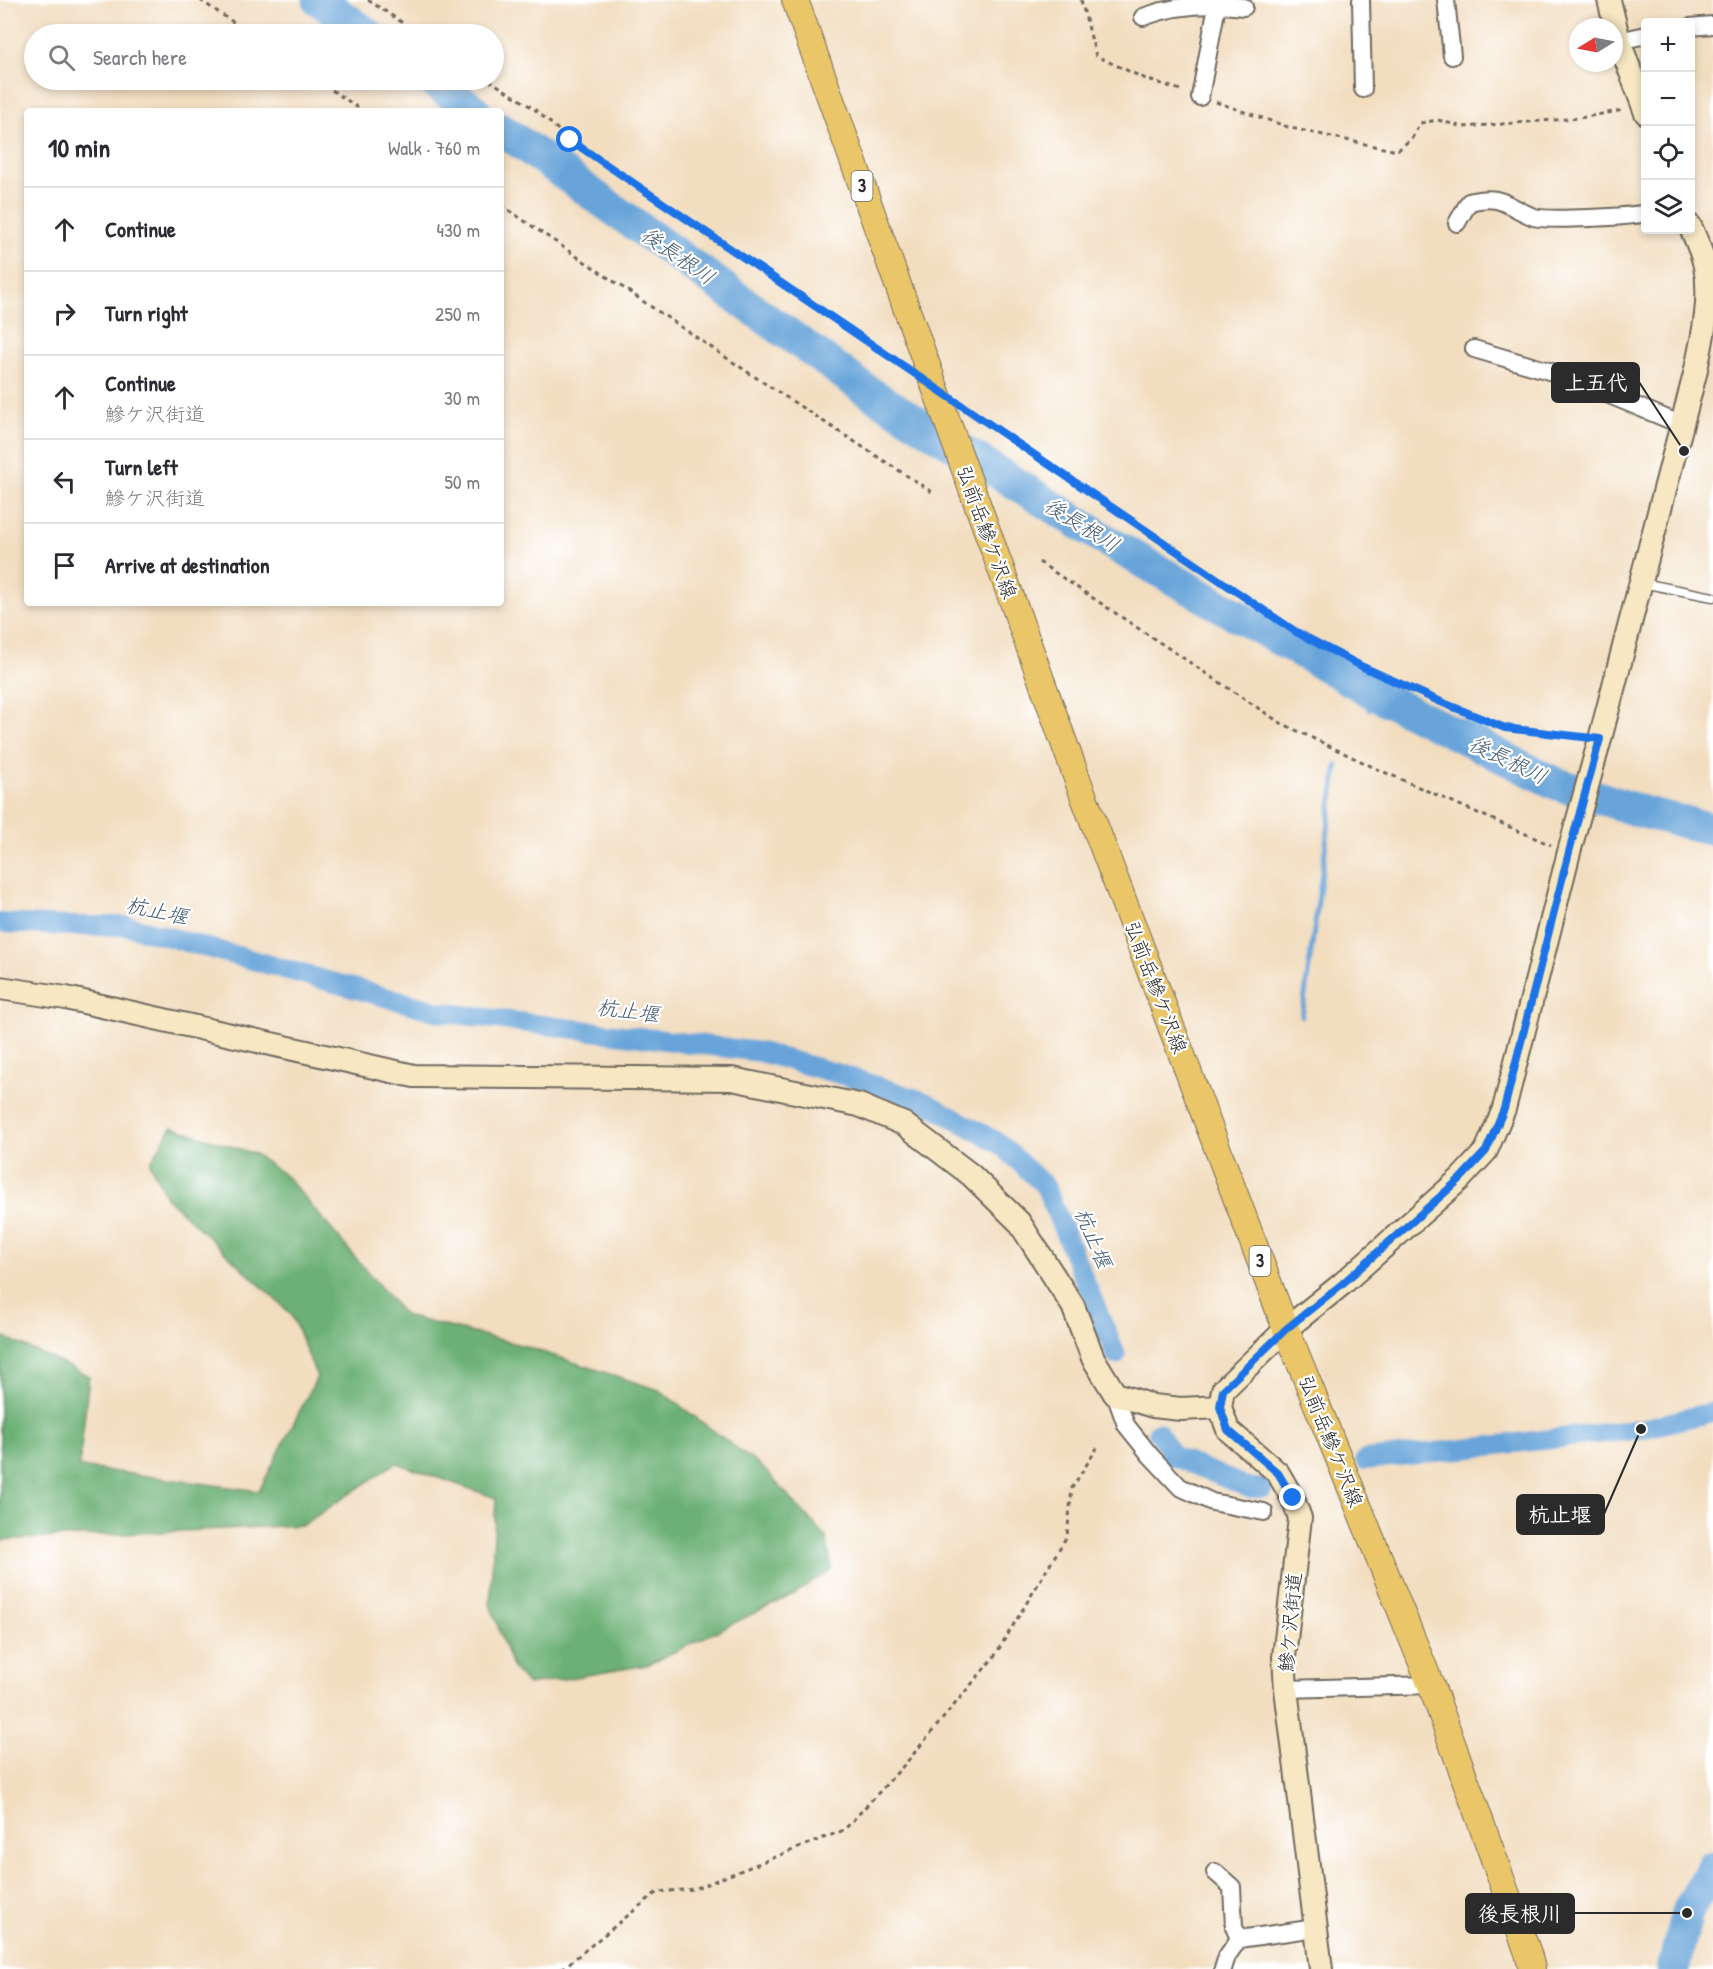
<!DOCTYPE html>
<html lang="en">
<head>
<meta charset="utf-8">
<style>
	body { margin:0; font-family:"Patrick Hand","Klee One",sans-serif; background:#f7f7f7; color:#2b2b33 }
	.controls { position:absolute; right:18px; top:18px; display:grid; overflow:hidden; border-radius:6px; box-shadow:0 3px 9px #0003 }
	.controls button { width:54px; height:54px; display:grid; place-items:center; padding:0; border:0; border-bottom:2px solid #e1e1e2; background:#fff; color:#2b2b33; font:30px sans-serif }
	.compass { position:absolute; left:1569px; top:18px; width:54px; height:54px; border-radius:50%; background:#fff; box-shadow:0 3px 9px #0003; rotate:260deg }
	.stop { position:absolute; width:18px; height:18px; margin:-14px; border:4px solid #1a73e8; border-radius:50%; background:#fff }
	.stop.end { background:#1a73e8; border-color:#fff; box-shadow:0 2px 6px #0008 }
	.list { margin:0; padding:0; list-style:none }
	h2 { display:flex; justify-content:space-between; align-items:center; height:78px; margin:0; padding:0 24px; font-size:26px }
	h2 small { font-size:20px; font-weight:400; color:#7c7c81 }
	.list li { display:grid; grid-template-columns:39px 1fr auto; gap:18px; align-items:center; box-sizing:border-box; height:84px; padding:0 24px; border-top:2px solid #e1e1e2 }
	.list b { display:block; font-size:22px; white-space:nowrap }
	.list p { margin:0; font-size:20px; white-space:nowrap; color:#7c7c81 }
	.list em { font-size:20px; font-style:normal; color:#7c7c81 }
	.icon { flex:none; width:33px; height:33px; fill:none; stroke:currentColor; stroke-width:2; stroke-linecap:round; stroke-linejoin:round }
	.map { position:relative; flex:none; width:1713px; height:1969px; overflow:hidden }
	.search { position:absolute; background:#fff; box-shadow:0 3px 9px #0003; left:24px; top:24px; width:480px; height:66px; display:flex; align-items:center; gap:15px; box-sizing:border-box; padding:0 21px; border-radius:33px; color:#7c7c81; font-size:22px }
	.panel { position:absolute; background:#fff; box-shadow:0 3px 9px #0003; left:24px; top:108px; width:480px; height:498px; border-radius:6px }
	.map>svg:first-child { display:block }
	.forest { fill:#6cb075; stroke:#4c6e50; stroke-width:1.5 }
	.lines { fill:none; stroke-linecap:round; stroke-linejoin:round }
	.stream { stroke:#68a4d9; stroke-width:5 }
	.canal { stroke:#68a4d9; stroke-width:20 }
	.river { stroke:#68a4d9; stroke-width:33 }
	.lane-casing { stroke:#71695f; stroke-width:11 }
	.street-casing { stroke:#71695f; stroke-width:20 }
	.secondary-casing { stroke:#71695f; stroke-width:26 }
	.primary-casing { stroke:#71695f; stroke-width:28 }
	.path { stroke:#71695f; stroke-width:3; stroke-dasharray:4.5 4.5; stroke-linecap:butt }
	.lane { stroke:#fff; stroke-width:8 }
	.street { stroke:#fff; stroke-width:16 }
	.secondary { stroke:#f7e8c3; stroke-width:22 }
	.primary { stroke:#ebc669; stroke-width:26 }
	.primary-bridge-casing { stroke:#71695f; stroke-width:28; stroke-linecap:butt }
	.primary-bridge { stroke:#ebc669; stroke-width:26 }
	.route { stroke:#1a73e8; stroke-width:8 }
	.labels { text-anchor:middle; stroke-width:4.5; stroke-linejoin:round; paint-order:stroke }
	.shield { fill:#fff; stroke:#6b6b6b; stroke-width:1.5 }
	.shield-label { font-size:18px; font-weight:bold; fill:#2b2b2b }
	.street-label { font-size:20px; fill:#2b2b2b; stroke:#fff }
	.water-label { font-size:21px; font-style:italic; fill:#435b71; stroke:#fff }
	.leader { fill:none; stroke:#2b2b2b; stroke-width:2 }
	.callout-dot { fill:#2b2b2b; stroke:#fff; stroke-width:2 }
	.callout { fill:#2b2b2b; stroke:#2b2b2b; stroke-width:2 }
	.callout-label { font-size:21px; text-anchor:middle; font-weight:bold; fill:#fff }
</style>
</head>
<body>
<div class="map">
<svg width="1713" height="1969" viewBox="0 0 1713 1969">
	<rect width="100%" height="100%" fill="#fff"/>
	<filter id="ink" filterUnits="userSpaceOnUse"><feTurbulence type="fractalNoise" baseFrequency=".0167" numOctaves="2"/><feDisplacementMap in="SourceGraphic" scale="12" xChannelSelector="R" yChannelSelector="G"/><feConvolveMatrix kernelMatrix="1 2 1 2 8 2 1 2 1" color-interpolation-filters="sRGB"/></filter>
	<filter id="wash" filterUnits="userSpaceOnUse"><feTurbulence type="fractalNoise" baseFrequency=".008" numOctaves="4" result="noise"/><feDisplacementMap in="SourceGraphic" scale="24" xChannelSelector="R" yChannelSelector="G"/><feGaussianBlur stdDeviation="1.35" result="paint"/><feColorMatrix in="noise" values="0 0 0 0 0 0 0 0 0 0 0 0 0 0 0 0 0 1.4 0 .05"/><feComposite in="paint" operator="in"/></filter>
	<g filter="url(#wash)">
		<rect width="100%" height="100%" fill="#f2ddbf"/>
		<path class="forest" d="M172,1127L255,1154L287,1177L405,1316L521,1345L659,1390L763,1468L826,1537L832,1569L796,1593L647,1665L528,1685L512,1667L490,1604L496,1498L396,1463L303,1525L0,1540V1335L89,1376L79,1467L259,1491L317,1377L291,1314L166,1197L150,1163Z"/>
		<g class="lines">
			<path class="stream" d="M1369,710L1375,694
				M1302,1016L1337,765"/>
			<path class="canal" d="M0,923L71,926H129L439,1012L760,1052L846,1076L923,1101L999,1143L1045,1186L1116,1355
				M1158,1432L1173,1456L1249,1488H1263
				M1365,1460L1641,1429L1713,1412"/>
			<path class="river" d="M319,0L368,34
				M431,80L475,111
				M501,129L869,392L1117,547L1375,694L1555,783L1642,812L1713,829
				M1673,1969L1687,1913L1713,1867"/>
		</g>
	</g>
	<g filter="url(#ink)">
		<g class="lines">
			<g class="lane-casing">
				<path id="lane" d="M1642,583L1713,597"/>
			</g>
			<g class="street-casing">
				<path id="street" d="M1361,0L1363,89
					M1446,0L1452,56
					M1143,17C1175,5 1210,3 1244,7
					M1690,27L1713,25
					M1619,41L1646,35
					M1200,97L1218,0
					M1457,223L1469,202C1502,193 1507,207 1534,217C1547,221 1631,217 1646,213
					M1474,349L1559,374L1682,425
					M1115,1394L1126,1425L1150,1455L1180,1487L1212,1502L1264,1512
					M1286,1689L1431,1685
					M1215,1872L1232,1887L1234,1927L1239,1939
					M1223,1969L1227,1956L1239,1939L1316,1928"/>
			</g>
			<g class="secondary-casing">
				<path id="secondary" d="M1609,0L1619,41L1646,113
					M0,988L66,998L414,1076L732,1079L859,1105L904,1124L971,1175L1019,1222L1073,1306L1093,1358L1115,1394L1153,1406L1181,1409L1220,1407
					M1321,1969L1286,1689L1284,1657L1300,1518L1293,1499L1278,1473L1228,1430L1220,1407L1223,1390L1286,1329L1342,1284L1460,1179L1486,1151L1504,1109L1569,852L1600,739L1695,374C1702,340 1712,301 1705,266C1702,252 1696,239 1690,226"/>
			</g>
			<g class="primary-casing">
				<path id="primary" d="M795,0L929,371
					M994,550L1079,784L1286,1329L1431,1685L1528,1953L1532,1969"/>
			</g>
			<path class="path" d="M200,0L251,34
				M368,0L420,34
				M1081,0L1096,56L1146,79L1184,91
				M317,80L363,111
				M489,80L533,108L570,140L904,367
				M1216,102L1291,128L1397,151L1412,138L1420,123L1438,120L1463,127L1580,118L1624,110
				M501,205L749,373L932,492
				M967,410L1240,595L1296,631L1363,667L1441,702L1505,728L1578,738
				M1039,562L1279,722L1375,768L1551,845
				M562,1969L657,1892L694,1889L844,1830L906,1763L994,1657L1067,1536L1072,1488L1097,1448"/>
			<use href="#lane" class="lane"/>
			<use href="#street" class="street"/>
			<use href="#secondary" class="secondary"/>
			<use href="#primary" class="primary"/>
			<g class="primary-bridge-casing">
				<path id="primary-bridge" d="M929,371L994,550"/>
			</g>
			<use href="#primary-bridge" class="primary-bridge"/>
		</g>
	</g>
	<g class="lines" filter="url(#ink)">
		<path class="route" d="M570,140L1296,632L1363,667L1441,702L1505,728L1600,739L1569,852L1504,1109L1486,1151L1460,1179L1342,1284L1286,1329L1223,1390L1220,1407L1228,1430L1278,1473L1293,1498"/>
	</g>
	<g class="labels">
		<g class="shield">
			<rect x="851.5" y="171" width="21" height="30" rx="4.5"/>
			<rect x="1249.5" y="1246" width="21" height="30" rx="4.5"/>
		</g>
		<g class="shield-label">
			<text x="862" y="192">3</text>
			<text x="1260" y="1267">3</text>
		</g>
		<g class="street-label">
			<text transform="translate(987 532) rotate(70)" y="7">弘前岳鰺ケ沢線</text>
			<text transform="translate(1156 987) rotate(69)" y="7">弘前岳鰺ケ沢線</text>
			<text transform="translate(1331 1441) rotate(68)" y="7">弘前岳鰺ケ沢線</text>
			<text transform="translate(1290 1622) rotate(-85)" y="7">鰺ケ沢街道</text>
		</g>
		<g class="water-label">
			<text transform="translate(678 256) rotate(35)" y="7">後長根川</text>
			<text transform="translate(1082 525) rotate(32)" y="7">後長根川</text>
			<text transform="translate(1508 760) rotate(26)" y="7">後長根川</text>
			<text transform="translate(157 911) rotate(12)" y="7">杭止堰</text>
			<text transform="translate(628 1011) rotate(7)" y="7">杭止堰</text>
			<text transform="translate(1093 1238) rotate(67)" y="7">杭止堰</text>
		</g>
	</g>
	<path class="leader" d="M1684 451L1639 382M1641 1429L1604 1514M1687 1913L1574 1913"/>
	<g class="callout-dot">
		<circle cx="1684" cy="451" r="6"/>
		<circle cx="1641" cy="1429" r="6"/>
		<circle cx="1687" cy="1913" r="6"/>
	</g>
	<g class="callout">
		<rect x="1552" y="363" width="87" height="39" rx="6"/>
		<rect x="1517" y="1495" width="87" height="39" rx="6"/>
		<rect x="1466" y="1894" width="108" height="39" rx="6"/>
	</g>
	<g class="callout-label">
		<text x="1596" y="390">上五代</text>
		<text x="1560" y="1522">杭止堰</text>
		<text x="1520" y="1921">後長根川</text>
	</g>
</svg>
<div class="controls">
<button>+</button>
<button>−</button>
<button><svg class="icon" aria-label="locate" viewBox="0 0 24 24"><circle cx="12" cy="12" r="6"/><path d="M12 2v4M12 18v4M2 12h4M18 12h4"/></svg></button>
<button><svg class="icon" aria-label="layers" viewBox="0 0 24 24"><path d="M12 4l9 5-9 5-9-5zM3 14l9 5 9-5"/></svg></button>
</div>
<svg class="compass" viewBox="-18 -18 36 36"><path d="M0-13l5 13h-10z" fill="#e53935"/><path d="M0 13l5-13h-10z" fill="#7c7c81"/></svg>
<div class="stop" style="left:570px;top:140px"></div>
<div class="stop end" style="left:1293px;top:1498px"></div>
<div class="search"><svg class="icon" aria-label="search" viewBox="0 0 24 24"><circle cx="10" cy="10" r="6"/><path d="M15 15l6 6"/></svg>Search here</div>
<section class="panel">
<h2>10 min<small>Walk · 760 m</small></h2>
<ul class="list">
<li><svg class="icon" aria-label="ahead" viewBox="0 0 24 24"><path d="M12 20V5M6 11l6-6 6 6"/></svg><div><b>Continue</b></div><em>430 m</em></li>
<li><svg class="icon" aria-label="right" viewBox="0 0 24 24"><path d="M7 20v-9h11M14 6l5 5-5 5"/></svg><div><b>Turn right</b></div><em>250 m</em></li>
<li><svg class="icon" aria-label="ahead" viewBox="0 0 24 24"><path d="M12 20V5M6 11l6-6 6 6"/></svg><div><b>Continue</b><p>鰺ケ沢街道</p></div><em>30 m</em></li>
<li><svg class="icon" aria-label="left" viewBox="0 0 24 24"><path d="M17 20v-9H6M10 6l-5 5 5 5"/></svg><div><b>Turn left</b><p>鰺ケ沢街道</p></div><em>50 m</em></li>
<li><svg class="icon" aria-label="arrive" viewBox="0 0 24 24"><path d="M6 21V4h12l-3 4 3 4H6"/></svg><div><b>Arrive at destination</b></div></li>
</ul>
</section>
</div>
</body>
</html>
